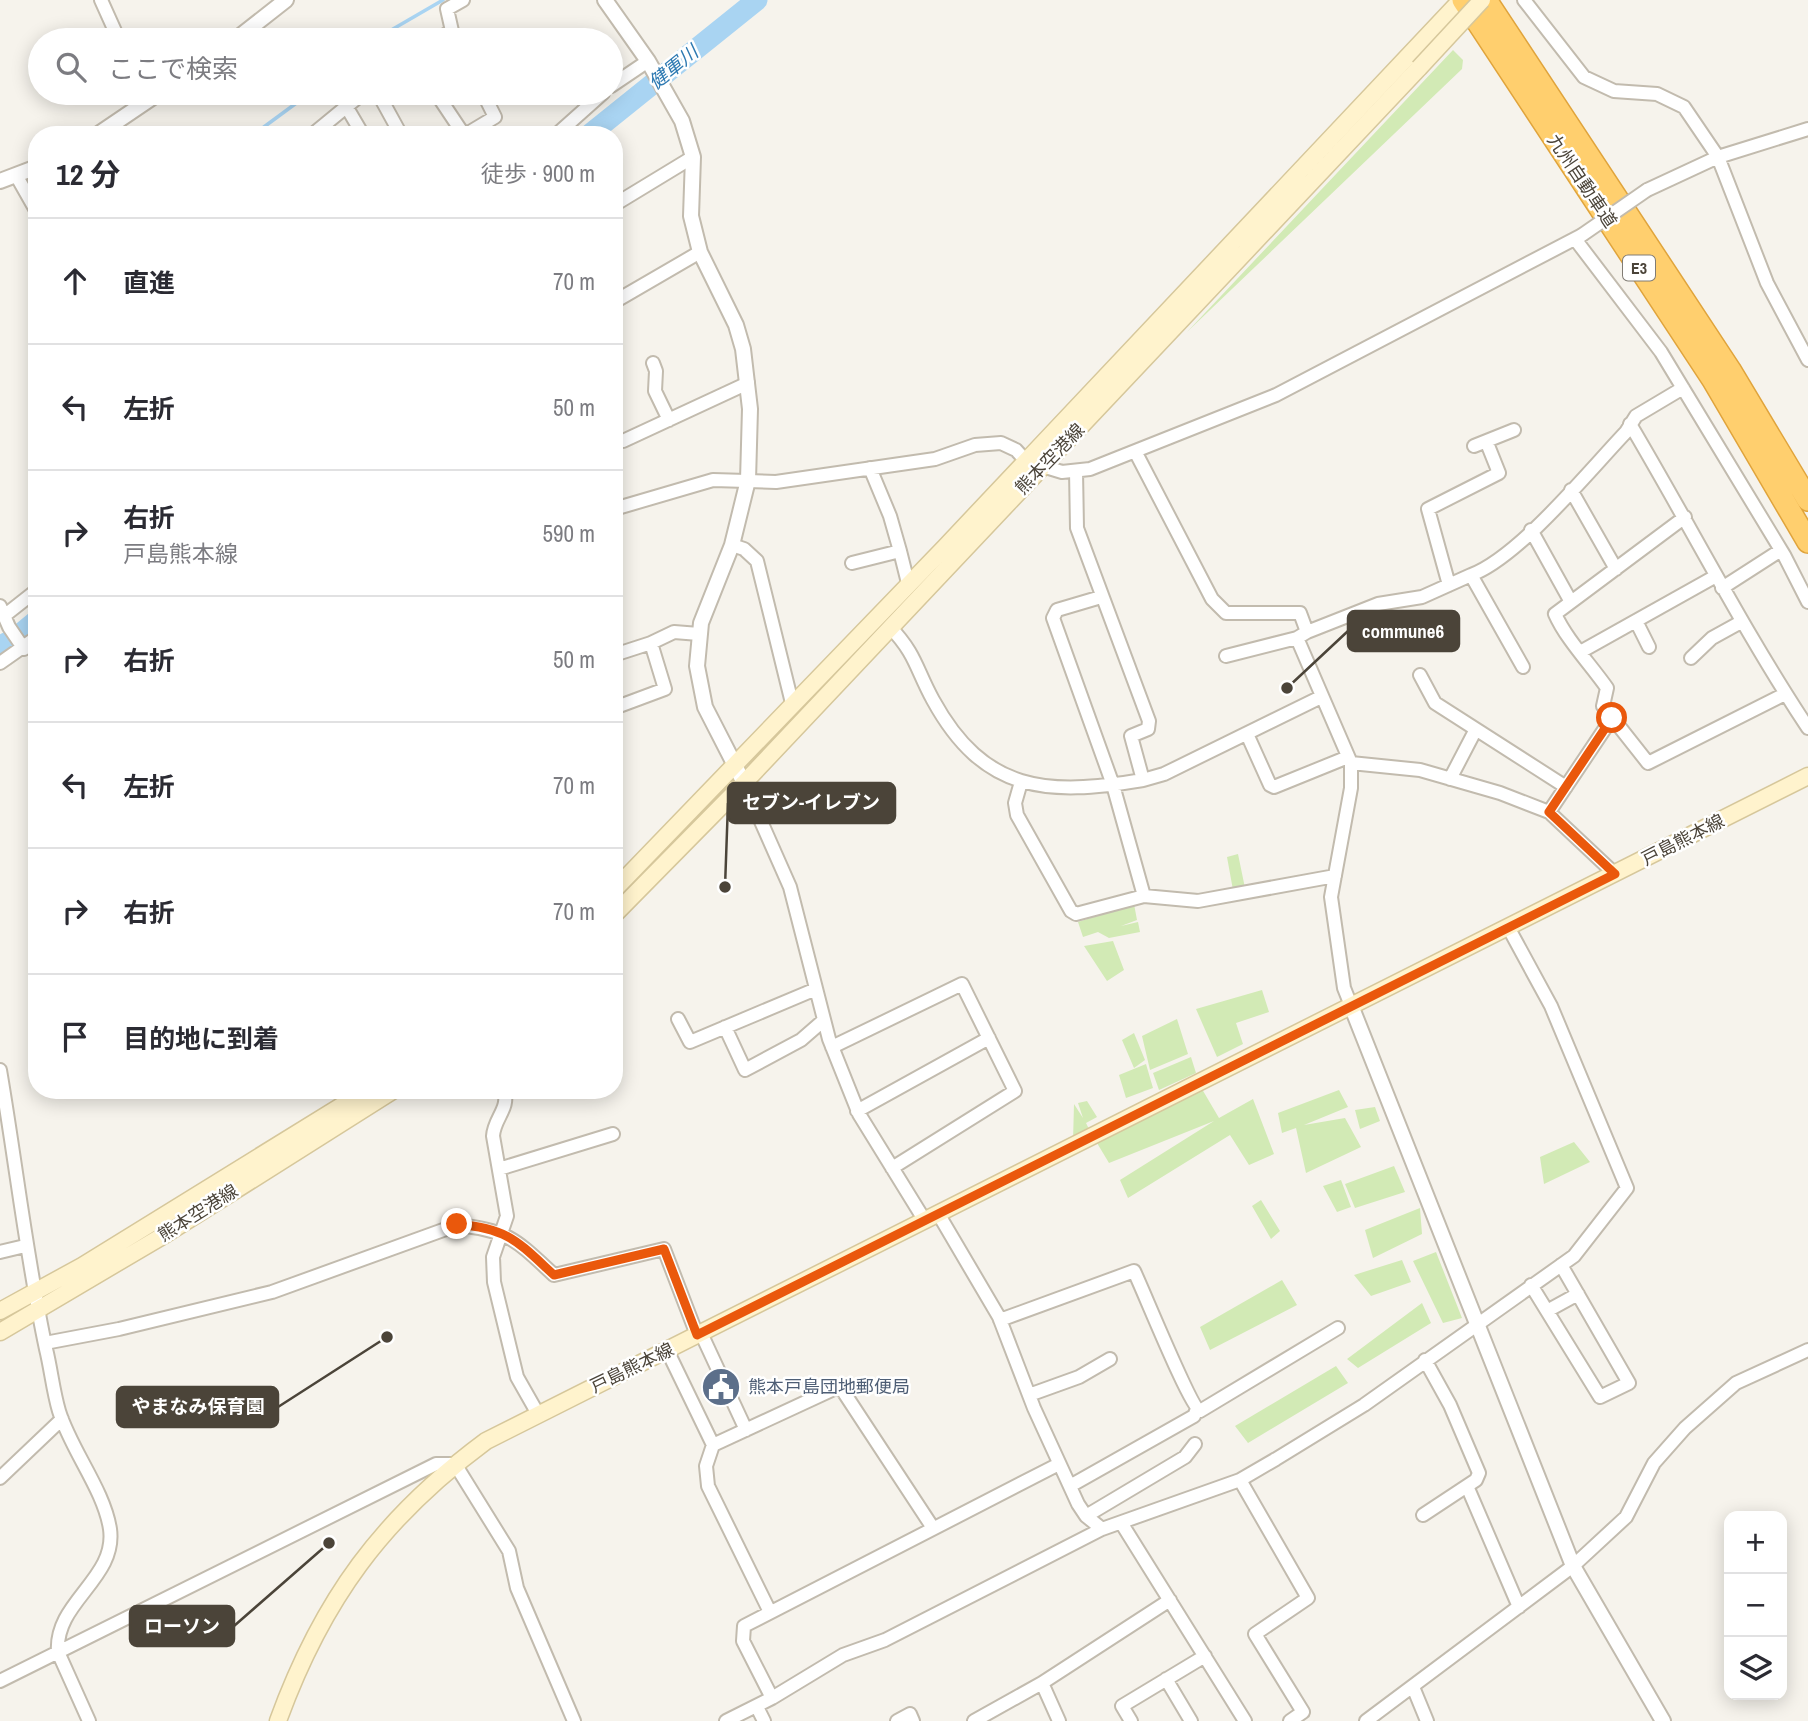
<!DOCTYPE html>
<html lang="ja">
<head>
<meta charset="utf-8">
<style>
	body { margin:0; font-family:"Archivo Narrow","Noto Sans JP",sans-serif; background:#f2f2f3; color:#2b2b33 }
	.controls { position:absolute; right:21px; bottom:21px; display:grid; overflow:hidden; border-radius:14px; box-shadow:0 4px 18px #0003 }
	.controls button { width:63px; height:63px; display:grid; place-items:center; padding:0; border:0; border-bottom:2px solid #e1e1e2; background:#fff; color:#2b2b33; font:35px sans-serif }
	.stop { position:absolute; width:21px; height:21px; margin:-16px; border:5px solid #ea580c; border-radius:50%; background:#fff }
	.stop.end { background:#ea580c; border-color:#fff; box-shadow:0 2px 7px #0008 }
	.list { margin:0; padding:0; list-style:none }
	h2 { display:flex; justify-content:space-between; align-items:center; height:91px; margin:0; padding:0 28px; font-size:30px }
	h2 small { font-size:23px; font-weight:400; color:#7c7c81 }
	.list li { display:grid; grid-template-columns:46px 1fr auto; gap:21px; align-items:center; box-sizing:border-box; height:126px; padding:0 28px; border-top:2px solid #e1e1e2 }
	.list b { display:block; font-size:26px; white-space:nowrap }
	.list p { margin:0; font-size:23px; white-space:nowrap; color:#7c7c81 }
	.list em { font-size:23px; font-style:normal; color:#7c7c81 }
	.icon { flex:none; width:38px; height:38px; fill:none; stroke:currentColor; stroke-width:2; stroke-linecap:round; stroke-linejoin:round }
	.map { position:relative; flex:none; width:1808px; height:1721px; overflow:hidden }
	.search { position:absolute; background:#fff; box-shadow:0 4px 18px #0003; left:28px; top:28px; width:595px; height:77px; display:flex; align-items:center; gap:18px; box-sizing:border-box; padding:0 24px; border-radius:38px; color:#7c7c81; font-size:26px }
	.panel { position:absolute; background:#fff; box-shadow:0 4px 18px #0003; left:28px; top:126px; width:595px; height:973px; border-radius:28px }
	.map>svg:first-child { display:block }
	.green { fill:#d2eab5 }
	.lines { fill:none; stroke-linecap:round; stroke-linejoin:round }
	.stream { stroke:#a9d4f2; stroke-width:3.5 }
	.river { stroke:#a9d4f2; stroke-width:21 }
	.minor-casing { stroke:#c2bbae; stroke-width:16 }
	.tertiary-casing { stroke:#c2bbae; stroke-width:18 }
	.secondary-casing { stroke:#d6c79b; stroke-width:19 }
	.motorway-casing { stroke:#e0a43c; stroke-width:24 }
	.minor { stroke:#fff; stroke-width:12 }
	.tertiary { stroke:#fff; stroke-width:14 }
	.secondary { stroke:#fff3cd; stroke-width:16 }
	.motorway { stroke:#ffcf6e; stroke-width:21 }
	.minor-bridge-casing { stroke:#c2bbae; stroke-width:16; stroke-linecap:butt }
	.secondary-bridge-casing { stroke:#d6c79b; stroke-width:19; stroke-linecap:butt }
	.minor-bridge { stroke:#fff; stroke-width:12 }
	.secondary-bridge { stroke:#fff3cd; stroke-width:16 }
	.route { stroke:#ea580c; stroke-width:9 }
	.labels { text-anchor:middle; stroke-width:5; stroke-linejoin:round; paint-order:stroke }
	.shield { fill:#fff; stroke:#817c74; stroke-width:2 }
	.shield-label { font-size:16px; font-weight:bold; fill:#4b4439 }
	.street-label { font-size:18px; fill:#4b4439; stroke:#fff }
	.service-label { font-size:18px; fill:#4e5e75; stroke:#fff; text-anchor:start }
	.water-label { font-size:19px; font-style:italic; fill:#2e7ab2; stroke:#fff }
	.leader { fill:none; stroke:#4b4439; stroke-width:2.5 }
	.callout-dot { fill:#4b4439; stroke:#fff; stroke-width:2.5 }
	.callout { fill:#4b4439; stroke:#4b4439; stroke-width:2.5 }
	.callout-label { font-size:19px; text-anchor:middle; font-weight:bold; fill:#fff }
</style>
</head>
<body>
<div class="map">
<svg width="1808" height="1721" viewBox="0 0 1808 1721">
	<rect width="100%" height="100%" fill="#f6f3ec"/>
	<path class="green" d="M1453,50L1463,60L1462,69L1187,332Z
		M979,524L765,751L760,747L941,556Z
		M1238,854L1245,888L1233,890L1227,857Z
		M1134,904L1137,920L1121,926L1138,922L1140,932L1109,938L1098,932L1083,937L1078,922Z
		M1113,941L1124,970L1107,981L1084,946Z
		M1262,990L1269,1012L1236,1023L1243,1044L1217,1057L1196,1009Z
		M1177,1019L1188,1054L1150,1070L1142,1036Z
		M1134,1033L1145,1060L1134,1068L1122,1040Z
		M1191,1057L1196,1073L1159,1090L1153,1073Z
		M1146,1064L1153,1088L1126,1098L1119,1075Z
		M1199,1084L1219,1118L1253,1099L1274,1154L1249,1165L1230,1135L1128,1198L1120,1180L1214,1121L1109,1163L1097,1143Z
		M1339,1090L1348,1107L1304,1125L1345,1118L1361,1147L1306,1173L1296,1128L1282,1133L1278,1113Z
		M1087,1101L1097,1117L1086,1123L1091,1133L1073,1141L1074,1104L1083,1118L1078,1103Z
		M1375,1107L1380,1121L1360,1129L1355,1110Z
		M1574,1142L1590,1162L1544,1184L1540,1157Z
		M1394,1166L1405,1192L1355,1208L1345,1184Z
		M1341,1180L1351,1207L1337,1212L1323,1186Z
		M1261,1200L1280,1231L1271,1239L1252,1206Z
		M1420,1208L1422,1234L1373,1258L1365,1230Z
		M1436,1252L1462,1318L1443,1323L1413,1261Z
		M1402,1260L1411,1282L1371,1296L1354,1275Z
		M1282,1280L1297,1305L1210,1350L1200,1327Z
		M1422,1303L1431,1323L1358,1368L1347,1359Z
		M1336,1366L1348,1383L1248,1443L1235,1426Z"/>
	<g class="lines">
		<path class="stream" d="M374,40L443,0
			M253,135L310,93"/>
		<path class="river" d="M589,135L757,0
			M0,646L14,639L37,620"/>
		<g class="minor-casing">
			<path id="minor" d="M101,0L119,40
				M1524,0L1584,77L1614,91L1657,94L1684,107L1718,157L1767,283L1808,360
				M436,40L452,31L447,9L463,0
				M611,86L648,61
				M378,93L401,135
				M436,93L464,135
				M346,106L363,135
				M312,135L363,93
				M465,135L495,117L483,93
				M556,135L603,93
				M16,175L37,212
				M1647,190L1718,157L1808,129
				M614,205L693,157
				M1575,239L1661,352L1784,555L1808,602
				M614,302L700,252
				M653,363L656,371L655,391L669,420
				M1630,424C1690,525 1743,630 1808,728
				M623,441L748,383
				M1474,446L1514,430
				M1136,453L1212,599L1226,613H1300L1307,632L1297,638L1351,763V788L1331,897L1344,988L1352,1008
				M870,468L890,516L900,551
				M1076,471L1077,528L1149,721L1148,729L1131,736L1143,780L1164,774L1321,697
				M1571,490L1616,569
				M614,509L713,480L776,482L935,459L975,445L1001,443L1016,450L1026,461L1062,472L1090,469L1276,395L1582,235
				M1685,517L1555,614C1566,639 1591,665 1607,688L1603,706L1648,763L1785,694
				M1531,530L1571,602
				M732,545L744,549L757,561L792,703
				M852,563L900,551L908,583
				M1471,575C1519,557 1588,472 1626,432L1636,416L1683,388
				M1449,585L1428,509L1499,473L1487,443
				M1722,588L1781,550
				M1101,597L1057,610L1053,618L1113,785L1144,896
				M0,606L9,627L24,649
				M4,616L37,590
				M1636,621L1649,647
				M890,627C916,654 916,669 933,700C984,793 1047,796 1143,780
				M1307,632L1378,604L1422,597L1471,575L1523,667
				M1582,651L1716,576
				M614,655L651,643
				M1226,656L1297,638
				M1691,658L1712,638L1741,622
				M0,663L37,637
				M1420,675L1435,703L1566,787
				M614,708L665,689L651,643L674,632L699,634
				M1247,734L1270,785L1274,787L1348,757
				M1351,763L1420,770L1500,793L1549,812L1615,874
				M1450,779L1475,731
				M1021,782L1015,803L1017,815L1071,911L1076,914L1144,896L1198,901L1335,876
				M744,783L790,887L829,1039L859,1114L925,1221
				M1549,812L1612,718
				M678,1019L690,1042L816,989
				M725,1027L745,1070L801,1040L824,1020
				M832,1047L962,984L1015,1091L892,1168
				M0,1070C16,1163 26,1256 46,1349C51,1369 53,1391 59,1411C71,1450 104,1490 110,1529C117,1579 54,1602 58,1652L89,1721
				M504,1090C510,1109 494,1118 493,1136L507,1216L493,1257L494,1282L517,1377L538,1414
				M857,1111L989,1038
				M499,1169L613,1134
				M939,1215L999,1317L1034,1408L1078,1504L1086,1516L1102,1529
				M0,1252L25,1246
				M1531,1285L1600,1397L1629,1383L1561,1265
				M1547,1311L1578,1294
				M1000,1320L1134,1271C1144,1292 1190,1406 1200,1411L1338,1328
				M701,1333L746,1430
				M45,1343L119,1329L272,1292L457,1225C509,1230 517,1241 554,1275L664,1249L697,1335
				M667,1350L713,1445L706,1466L708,1486L769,1610
				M1029,1395L1079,1377L1110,1359
				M713,1445L836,1388L843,1391L933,1528
				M0,1478L62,1419
				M1240,1480L1308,1598L1255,1634L1303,1712L1290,1721
				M1070,1486L1194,1416L1197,1409
				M1467,1486L1519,1607
				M1423,1515L1476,1480L1479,1473L1450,1405L1425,1360
				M1086,1516L1185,1457L1195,1444
				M1122,1524L1245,1721
				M1166,1679L1191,1721
				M0,1681L436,1464H455L509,1551L517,1588L574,1721
				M1042,1683L1059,1721
				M1413,1687L1427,1721
				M772,1698L743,1641L744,1626L1059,1464
				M757,1707L764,1721
				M726,1721L772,1698L843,1655L885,1640L1102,1529L1240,1480L1276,1459L1364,1405L1574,1256L1627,1188L1551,1006L1508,927
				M897,1721L910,1714L913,1721
				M974,1721L1042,1683L1170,1600
				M1131,1721L1122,1706L1205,1656
				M1366,1721L1573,1566L1626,1517L1654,1463L1685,1428L1736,1383L1808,1350"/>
		</g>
		<g class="tertiary-casing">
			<path id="tertiary" d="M605,0L648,61L682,121L693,157L691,216L700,252L736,325L743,349L750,409L748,480L732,545L701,623L697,666L705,707L744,783
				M235,40L286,0
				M97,135L159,93
				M0,181L37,167
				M1352,1008L1573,1566L1663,1721"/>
		</g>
		<g class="secondary-casing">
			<path id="secondary" d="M614,890L945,547L1461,0
				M614,915L744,783L1419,68
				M0,1311L82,1266L367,1090
				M0,1332L166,1234L394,1090
				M278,1721C322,1600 382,1518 486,1441L1808,776"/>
		</g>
		<g class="motorway-casing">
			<path id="motorway" d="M1463,0L1713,380L1808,542
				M1486,0L1730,370L1808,500"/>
		</g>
		<use href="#minor" class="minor"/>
		<use href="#tertiary" class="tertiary"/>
		<use href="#secondary" class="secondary"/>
		<use href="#motorway" class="motorway"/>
		<g class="minor-bridge-casing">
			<path id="minor-bridge" d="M1582,235L1647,190"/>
		</g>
		<g class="secondary-bridge-casing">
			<path id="secondary-bridge" d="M1419,68L1482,0"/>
		</g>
		<use href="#minor-bridge" class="minor-bridge"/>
		<use href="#secondary-bridge" class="secondary-bridge"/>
	</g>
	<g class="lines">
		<path class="route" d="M457,1224C509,1229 517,1241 554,1275L664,1249L697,1335L1615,874L1549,812L1612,718"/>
	</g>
	<defs>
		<g id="civic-disc" transform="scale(2.0125)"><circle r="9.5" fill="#5c6f8a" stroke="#fff"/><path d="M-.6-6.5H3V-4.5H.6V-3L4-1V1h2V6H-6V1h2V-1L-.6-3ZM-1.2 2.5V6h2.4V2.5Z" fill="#fff"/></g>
	</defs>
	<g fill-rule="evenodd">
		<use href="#civic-disc" x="721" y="1387"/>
	</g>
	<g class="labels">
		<rect class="shield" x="1623" y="255.5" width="32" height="25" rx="5"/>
		<g class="shield-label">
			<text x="1639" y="274">E3</text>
		</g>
		<g class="street-label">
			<text transform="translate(1582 181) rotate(56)" y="6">九州自動車道</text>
			<text transform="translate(1050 459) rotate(-46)" y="6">熊本空港線</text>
			<text transform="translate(1683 840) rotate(-27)" y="6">戸島熊本線</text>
			<text transform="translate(198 1213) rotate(-32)" y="6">熊本空港線</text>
			<text transform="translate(632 1368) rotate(-26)" y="6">戸島熊本線</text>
		</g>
		<g class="service-label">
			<text x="748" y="1393">熊本戸島団地郵便局</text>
		</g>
		<g class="water-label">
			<text transform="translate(673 67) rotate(-39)" y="7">健軍川</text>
		</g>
	</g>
	<path class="leader" d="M1287 688L1348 631M725 887L728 803M387 1337L278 1407M329 1543L234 1626"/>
	<g class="callout-dot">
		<circle cx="1287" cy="688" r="7"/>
		<circle cx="725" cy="887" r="7"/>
		<circle cx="387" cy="1337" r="7"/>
		<circle cx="329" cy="1543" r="7"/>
	</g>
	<g class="callout">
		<rect x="1348" y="611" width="111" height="40" rx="7"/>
		<rect x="728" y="783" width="167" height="40" rx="7"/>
		<rect x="117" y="1387" width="161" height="40" rx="7"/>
		<rect x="130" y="1606" width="104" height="40" rx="7"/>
	</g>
	<g class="callout-label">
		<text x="1403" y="638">commune6</text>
		<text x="811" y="809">セブン-イレブン</text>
		<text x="198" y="1413">やまなみ保育園</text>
		<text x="182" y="1633">ローソン</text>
	</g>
</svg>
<div class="controls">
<button>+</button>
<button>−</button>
<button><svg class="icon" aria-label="layers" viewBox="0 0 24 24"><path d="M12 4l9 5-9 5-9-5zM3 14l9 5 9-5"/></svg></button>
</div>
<div class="stop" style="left:1612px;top:718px"></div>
<div class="stop end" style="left:457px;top:1224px"></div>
<div class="search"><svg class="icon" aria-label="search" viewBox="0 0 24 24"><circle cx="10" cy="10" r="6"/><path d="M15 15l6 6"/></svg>ここで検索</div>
<section class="panel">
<h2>12 分<small>徒歩 · 900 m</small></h2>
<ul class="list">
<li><svg class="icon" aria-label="ahead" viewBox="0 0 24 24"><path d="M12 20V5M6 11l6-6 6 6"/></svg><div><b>直進</b></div><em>70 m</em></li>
<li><svg class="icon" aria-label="left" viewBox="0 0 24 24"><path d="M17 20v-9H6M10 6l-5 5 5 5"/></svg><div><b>左折</b></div><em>50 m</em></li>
<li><svg class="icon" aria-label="right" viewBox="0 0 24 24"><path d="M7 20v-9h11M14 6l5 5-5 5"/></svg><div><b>右折</b><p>戸島熊本線</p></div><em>590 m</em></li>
<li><svg class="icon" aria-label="right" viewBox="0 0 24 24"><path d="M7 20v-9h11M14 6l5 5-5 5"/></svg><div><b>右折</b></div><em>50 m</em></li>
<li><svg class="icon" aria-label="left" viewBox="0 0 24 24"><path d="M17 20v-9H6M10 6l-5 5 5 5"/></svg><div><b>左折</b></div><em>70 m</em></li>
<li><svg class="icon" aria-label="right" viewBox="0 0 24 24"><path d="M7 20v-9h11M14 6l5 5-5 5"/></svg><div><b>右折</b></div><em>70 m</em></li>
<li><svg class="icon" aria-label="arrive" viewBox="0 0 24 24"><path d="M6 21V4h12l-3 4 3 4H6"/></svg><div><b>目的地に到着</b></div></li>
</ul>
</section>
</div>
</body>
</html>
